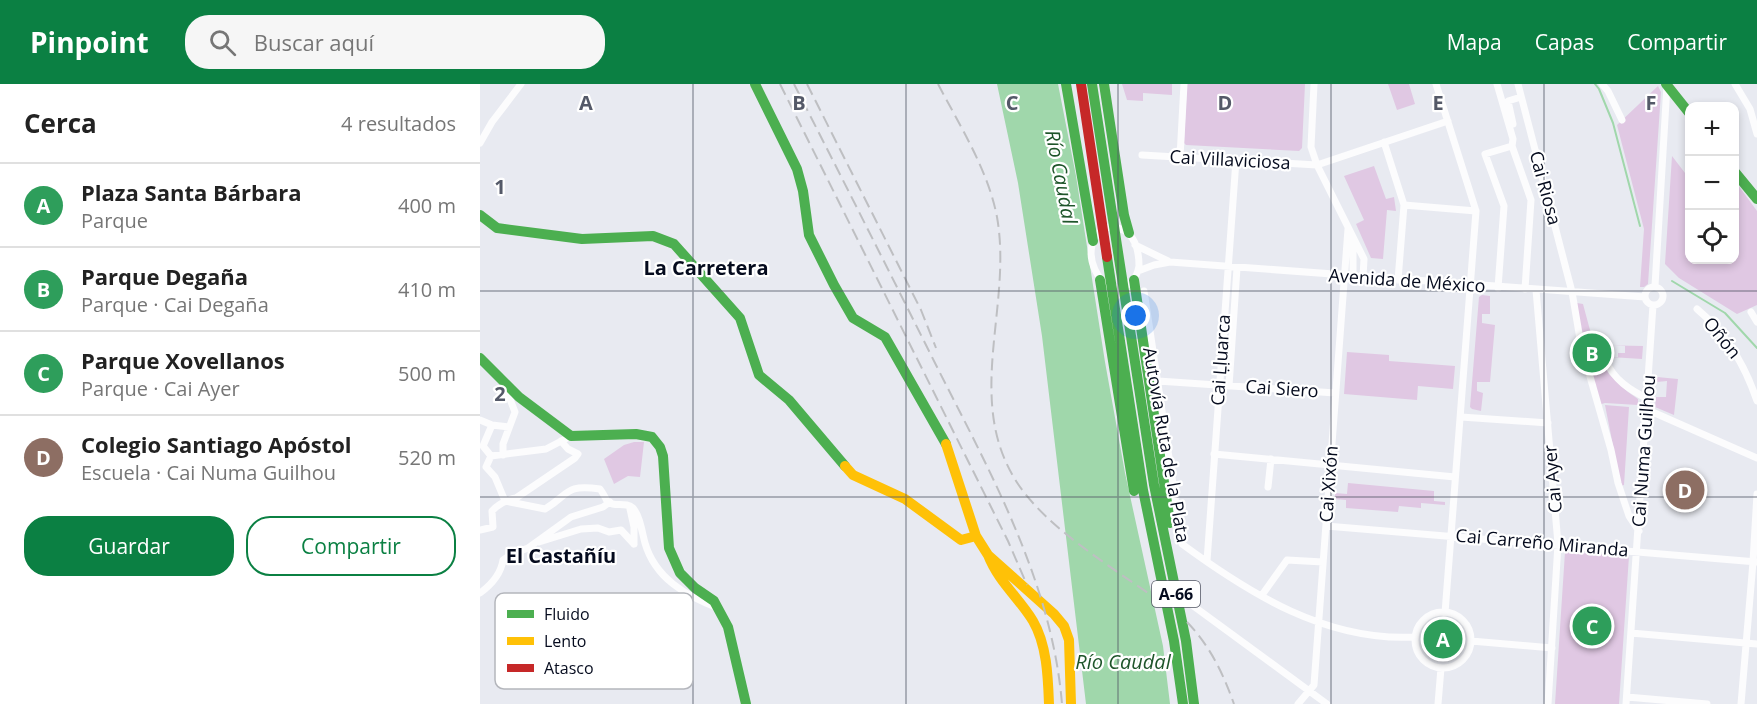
<!DOCTYPE html>
<html lang="es">
<head>
<meta charset="utf-8">
<style>
	body { margin:0; font-family:"Open Sans",sans-serif; background:#f6f6f6; color:#222 }
	.controls { position:absolute; right:18px; top:18px; display:grid; overflow:hidden; border-radius:12px; box-shadow:0 3px 9px #0003 }
	.controls button { width:54px; height:54px; display:grid; place-items:center; padding:0; border:0; border-bottom:2px solid #e0e0e0; background:#fff; color:#222; font:30px sans-serif }
	.you { position:absolute; left:656px; top:232px; width:21px; height:21px; margin:-15px; border:4px solid #fff; border-radius:50%; background:#1a73e8; box-shadow:0 0 0 9px #1a73e833 }
	.badge { display:grid; place-items:center; width:39px; height:39px; border-radius:50%; background:#0b8043; color:#fff; font-size:20px; font-weight:700 }
	.pin { position:absolute; translate:-50% -50%; border:3px solid #fff; box-shadow:0 2px 6px #0006 }
	.list { margin:0; padding:0; list-style:none }
	h2 { display:flex; justify-content:space-between; align-items:center; height:78px; margin:0; padding:0 24px; font-size:26px }
	h2 small { font-size:20px; font-weight:400; color:#767676 }
	.list li { display:grid; grid-template-columns:39px 1fr auto; gap:18px; align-items:center; box-sizing:border-box; height:84px; padding:0 24px; border-top:2px solid #e0e0e0 }
	.list b { display:block; font-size:22px; white-space:nowrap }
	.list p { margin:0; font-size:20px; white-space:nowrap; color:#767676 }
	.list em { font-size:20px; font-style:normal; color:#767676 }
	.actions { display:flex; gap:12px; padding:18px 24px }
	.actions a { flex:1; padding:14px 0; border:2px solid #0b8043; border-radius:24px; text-align:center; font-size:21px; color:#0b8043 }
	.actions .main { background:#0b8043; color:#fff }
	.icon { flex:none; width:33px; height:33px; fill:none; stroke:currentColor; stroke-width:2; stroke-linecap:round; stroke-linejoin:round }
	.map { position:relative; flex:none; width:1277px; height:620px; overflow:hidden }
	header { display:flex; align-items:center; gap:36px; box-sizing:border-box; height:84px; padding:0 30px; background:#0b8043; color:#fff }
	header strong { font-size:28px }
	nav { display:flex; gap:33px; margin-inline-start:auto; font-size:21px }
	.search { width:420px; height:54px; background:#f6f6f6; display:flex; align-items:center; gap:15px; box-sizing:border-box; padding:0 21px; border-radius:24px; color:#767676; font-size:22px }
	main { display:flex }
	aside { flex:1; background:#fff }
	.map>svg:first-child { display:block }
	.green { fill:#e0c8e3 }
	.water { fill:#a0d7ab }
	.lines { fill:none; stroke-linecap:round; stroke-linejoin:round }
	.stream { stroke:#a0d7ab; stroke-width:2 }
	.street { stroke:#fcfcfd; stroke-width:7 }
	.fast { stroke:#4caf50; stroke-width:10 }
	.slow { stroke:#ffc107; stroke-width:10 }
	.jam { stroke:#c62828; stroke-width:10 }
	.rail { stroke:#bebfc2; stroke-width:2; stroke-dasharray:12 6; stroke-linecap:butt }
	.grid { fill:none; stroke:#545968; stroke-width:1.5; stroke-opacity:0.55 }
	.labels { text-anchor:middle; stroke-width:4.5; stroke-linejoin:round; paint-order:stroke }
	.shield { fill:#fff; stroke:#505462; stroke-width:1.5 }
	.shield-label { font-size:16px; font-weight:bold; fill:#050b1e }
	.street-label { font-size:18px; fill:#050b1e; stroke:#fff }
	.water-label { font-size:20px; font-style:italic; fill:#1e552a; stroke:#fff }
	.neighbourhood-label { font-size:20px; font-weight:bold; fill:#050b1e; stroke:#fff }
	.key { fill:#fff; stroke:#b4b6bc; stroke-width:1.5 }
	.key-label { font-size:16px; fill:#050b1e }
	.grid-label { font-size:20px; text-anchor:middle; font-weight:bold; fill:#545968; stroke:#fff; stroke-width:4.5; stroke-linejoin:round; paint-order:stroke }
</style>
</head>
<body>
<header>
<strong>Pinpoint</strong>
<div class="search"><svg class="icon" aria-label="search" viewBox="0 0 24 24"><circle cx="10" cy="10" r="6"/><path d="M15 15l6 6"/></svg>Buscar aquí</div>
<nav><a>Mapa</a><a>Capas</a><a>Compartir</a></nav>
</header>
<main>
<aside>
<h2>Cerca<small>4 resultados</small></h2>
<ul class="list">
<li><span class="badge" style="background:#2e9e5b">A</span><div><b>Plaza Santa Bárbara</b><p>Parque</p></div><em>400 m</em></li>
<li><span class="badge" style="background:#2e9e5b">B</span><div><b>Parque Degaña</b><p>Parque · Cai Degaña</p></div><em>410 m</em></li>
<li><span class="badge" style="background:#2e9e5b">C</span><div><b>Parque Xovellanos</b><p>Parque · Cai Ayer</p></div><em>500 m</em></li>
<li><span class="badge" style="background:#8d6e63">D</span><div><b>Colegio Santiago Apóstol</b><p>Escuela · Cai Numa Guilhou</p></div><em>520 m</em></li>
</ul>
<div class="actions"><a class="main">Guardar</a><a>Compartir</a></div>
</aside>
<div class="map">
<svg width="1277" height="620" viewBox="0 0 1277 620">
	<rect width="100%" height="100%" fill="#e8eaf1"/>
	<path class="green" d="M642,0H692V11L663,9V17L647,16Z
		M707,0H825L822,64L819,67L706,61L704,59Z
		M908,0H929L935,20L917,26Z
		M1178,2L1181,8L1168,200L1164,203H1160L1164,145L1137,41Z
		M1192,72L1205,89L1209,86L1210,176H1254L1255,97L1277,127V221L1257,230L1199,194L1185,180Z
		M894,82L906,115L914,113L916,127L907,126L903,175L891,174L876,140L884,136L864,92Z
		M1002,211L1010,212V230H1002V239L1015,241L1010,298H997V307L1003,309L1001,327L992,325L990,323L999,213Z
		M1097,219L1103,220L1114,261L1163,262L1162,275L1130,273H1138V269H1145V262L1121,261V269H1130V273L1119,270L1129,290L1148,308L1158,315V321L1125,319L1118,321L1101,249Z
		M867,268L909,271V277L975,282L973,305L938,302L937,316L864,310Z
		M1177,293L1198,295L1194,331L1175,323L1176,313H1186L1187,297L1177,298Z
		M1125,321L1149,323L1144,401L1141,402Z
		M154,358H164L160,393L148,392L134,400L124,375L144,361Z
		M868,399L954,407V417L965,418V421L941,419V424L919,422L918,428L866,424V416L855,415V409L867,410Z
		M1085,468L1149,472L1139,620H1075Z
		M943 557a20 20 0 1 1 40 0a20 20 0 1 1-40 0Z"/>
	<path class="water" d="M517,0H578L596,92L625,278L645,389L683,562L690,620H606L562,252L538,99Z"/>
	<g class="lines">
		<path class="stream" d="M1115,0L1119,5L1133,39L1160,142
			M1192,197L1245,229L1277,264"/>
		<path class="street" d="M834,0L831,63L837,81L884,175L883,193
			M956,0L996,127L965,529
			M1017,0L1033,55L1032,62L1051,116L1045,205
			M1038,0L1092,208L1101,261L1131,366L1138,399L1149,432L1159,447
			M1122,0L1128,7L1142,36
			M1255,0L1270,25L1277,50
			M1031,40H1033L1028,17L1041,13
			M904,58L924,121L918,196
			M0,59L12,38L41,0
			M662,71L837,81L968,37
			M700,73L704,0
			M924,121L996,127
			M629,143C652,143 659,161 659,182C658,188 656,194 651,198C623,224 590,157 629,143Z
			M871,156L873,163V193
			M655,161L688,177
			M658,187L674,181L690,178L1165,213
			M1175,202L1187,1
			M1165 212a9 9 0 1 1 18 0a9 9 0 1 1-18 0Z
			M1018,204L1024,122L1005,70L1032,62
			M1056,206L1078,460L1068,620
			M664,207L702,460C770,510 847,558 935,553
			M1217,225C1247,250 1265,281 1277,317
			M1271,228L1277,238
			M1126,277C1134,296 1150,306 1168,315
			M678,297L855,309
			M749,302L757,184
			M1168,326L1277,374
			M981,333L1068,339
			M0,336L12,341
			M91,352L66,365L11,372L6,383L15,393L25,417L65,425C90,410 84,400 120,405C123,409 125,413 127,417C133,424 146,417 153,424C160,432 162,448 165,459C175,494 206,512 238,524
			M734,370L975,393
			M23,371V360L35,328L24,300
			M11,372L3,362L12,341L29,343
			M788,403L791,375
			M150,425L154,443V460
			M846,442L1277,478
			M0,446L13,443L12,427C19,419 26,416 36,414L95,374L98,370L88,365L81,357
			M59,458L101,445L118,444L129,448L141,446L154,460
			M727,477L756,76
			M0,509C11,501 21,489 23,476L30,471L48,464L91,433L123,423L130,418
			M782,511L807,476L843,478
			M712,521L847,620
			M935 556a28 28 0 1 1 56 0a28 28 0 1 1-56 0Z
			M1151,549L1277,560
			M991,557L1072,564
			M1147,613L1227,620
			M818,620L834,601L868,145
			M958,620L961,584
			M1146,620L1173,221
			M1261,620L1273,478L1277,410"/>
		<path class="fast" d="M275,0L317,85L323,107L329,151L354,201L373,234L405,253L466,360
			M586,0L613,157
			M612,0L674,401L706,557L714,620
			M624,0L644,131L649,149
			M1186,0L1210,30
			M1254,87L1277,115
			M0,131L17,144L102,155L173,152L194,160L260,234L279,291L309,316L365,382
			M627,173L663,406L694,557L703,620
			M620,196L654,407
			M654,196L690,439
			M0,274L39,313L91,352L156,350L172,353L180,363L183,372L189,464L200,489L215,504L234,517L248,543L266,620"/>
		<path class="slow" d="M466,360L496,452L508,471L574,530L584,542L589,556L591,620
			M365,382L373,391L425,415L481,456L496,452
			M508,471C518,497 539,514 553,537C567,561 568,593 569,620"/>
		<path class="jam" d="M601,0L627,173"/>
		<path class="rail" d="M300,0L528,457L547,501
			M314,0C362,94 409,187 456,281C510,388 572,498 582,620
			M327,0L441,226L456,264
			M458,0C480,42 508,86 517,133C533,223 483,317 538,400C568,445 633,484 678,516
			M707,538C730,562 743,589 754,620"/>
	</g>
	<path class="grid" d="M213,0V620M426,0V620M638,0V620M851,0V620M1064,0V620M0,207H1277M0,413H1277"/>
	<g class="labels">
		<rect class="shield" x="672" y="497" width="48" height="26" rx="4.5"/>
		<g class="shield-label">
			<text x="696" y="516">A-66</text>
		</g>
		<g class="street-label">
			<text transform="translate(750 76) rotate(3)" y="6">Cai Villaviciosa</text>
			<text transform="translate(1065 104) rotate(75)" y="6">Cai Riosa</text>
			<text transform="translate(927 197) rotate(4)" y="6">Avenida de México</text>
			<text transform="translate(1242 254) rotate(51)" y="6">Oñón</text>
			<text transform="translate(741 276) rotate(-86)" y="6">Cai Ḷḷuarca</text>
			<text transform="translate(802 305) rotate(4)" y="6">Cai Siero</text>
			<text transform="translate(686 361) rotate(80)" y="6">Autovía Ruta de la Plata</text>
			<text transform="translate(1164 367) rotate(-86)" y="6">Cai Numa Guilhou</text>
			<text transform="translate(1073 395) rotate(-95)" y="6">Cai Ayer</text>
			<text transform="translate(849 400) rotate(-86)" y="6">Cai Xixón</text>
			<text transform="translate(1062 459) rotate(5)" y="6">Cai Carreño Miranda</text>
		</g>
		<g class="water-label">
			<text transform="translate(581 93) rotate(79)" y="7">Río Caudal</text>
			<text x="643" y="585">Río Caudal</text>
		</g>
		<g class="neighbourhood-label">
			<text x="226" y="191">La Carretera</text>
			<text x="81" y="479">El Castañíu</text>
		</g>
	</g>
	<rect x="15" y="509" width="198" height="96" rx="9" class="key"/>
	<rect x="27" y="526" width="27" height="8" fill="#4caf50"/>
	<rect x="27" y="553" width="27" height="8" fill="#ffc107"/>
	<rect x="27" y="580" width="27" height="8" fill="#c62828"/>
	<g class="key-label">
		<text x="64" y="536">Fluido</text>
		<text x="64" y="563">Lento</text>
		<text x="64" y="590">Atasco</text>
	</g>
	<g class="grid-label">
		<text x="106" y="26">A</text>
		<text x="319" y="26">B</text>
		<text x="532" y="26">C</text>
		<text x="745" y="26">D</text>
		<text x="958" y="26">E</text>
		<text x="1171" y="26">F</text>
		<text x="20" y="110">1</text>
		<text x="20" y="317">2</text>
	</g>
</svg>
<div class="controls">
<button>+</button>
<button>−</button>
<button><svg class="icon" aria-label="locate" viewBox="0 0 24 24"><circle cx="12" cy="12" r="6"/><path d="M12 2v4M12 18v4M2 12h4M18 12h4"/></svg></button>
</div>
<div class="you"></div>
<div class="pin badge" style="left:963px;top:555px;background:#2e9e5b">A</div>
<div class="pin badge" style="left:1112px;top:269px;background:#2e9e5b">B</div>
<div class="pin badge" style="left:1112px;top:542px;background:#2e9e5b">C</div>
<div class="pin badge" style="left:1205px;top:406px;background:#8d6e63">D</div>
</div>
</main>
</body>
</html>
